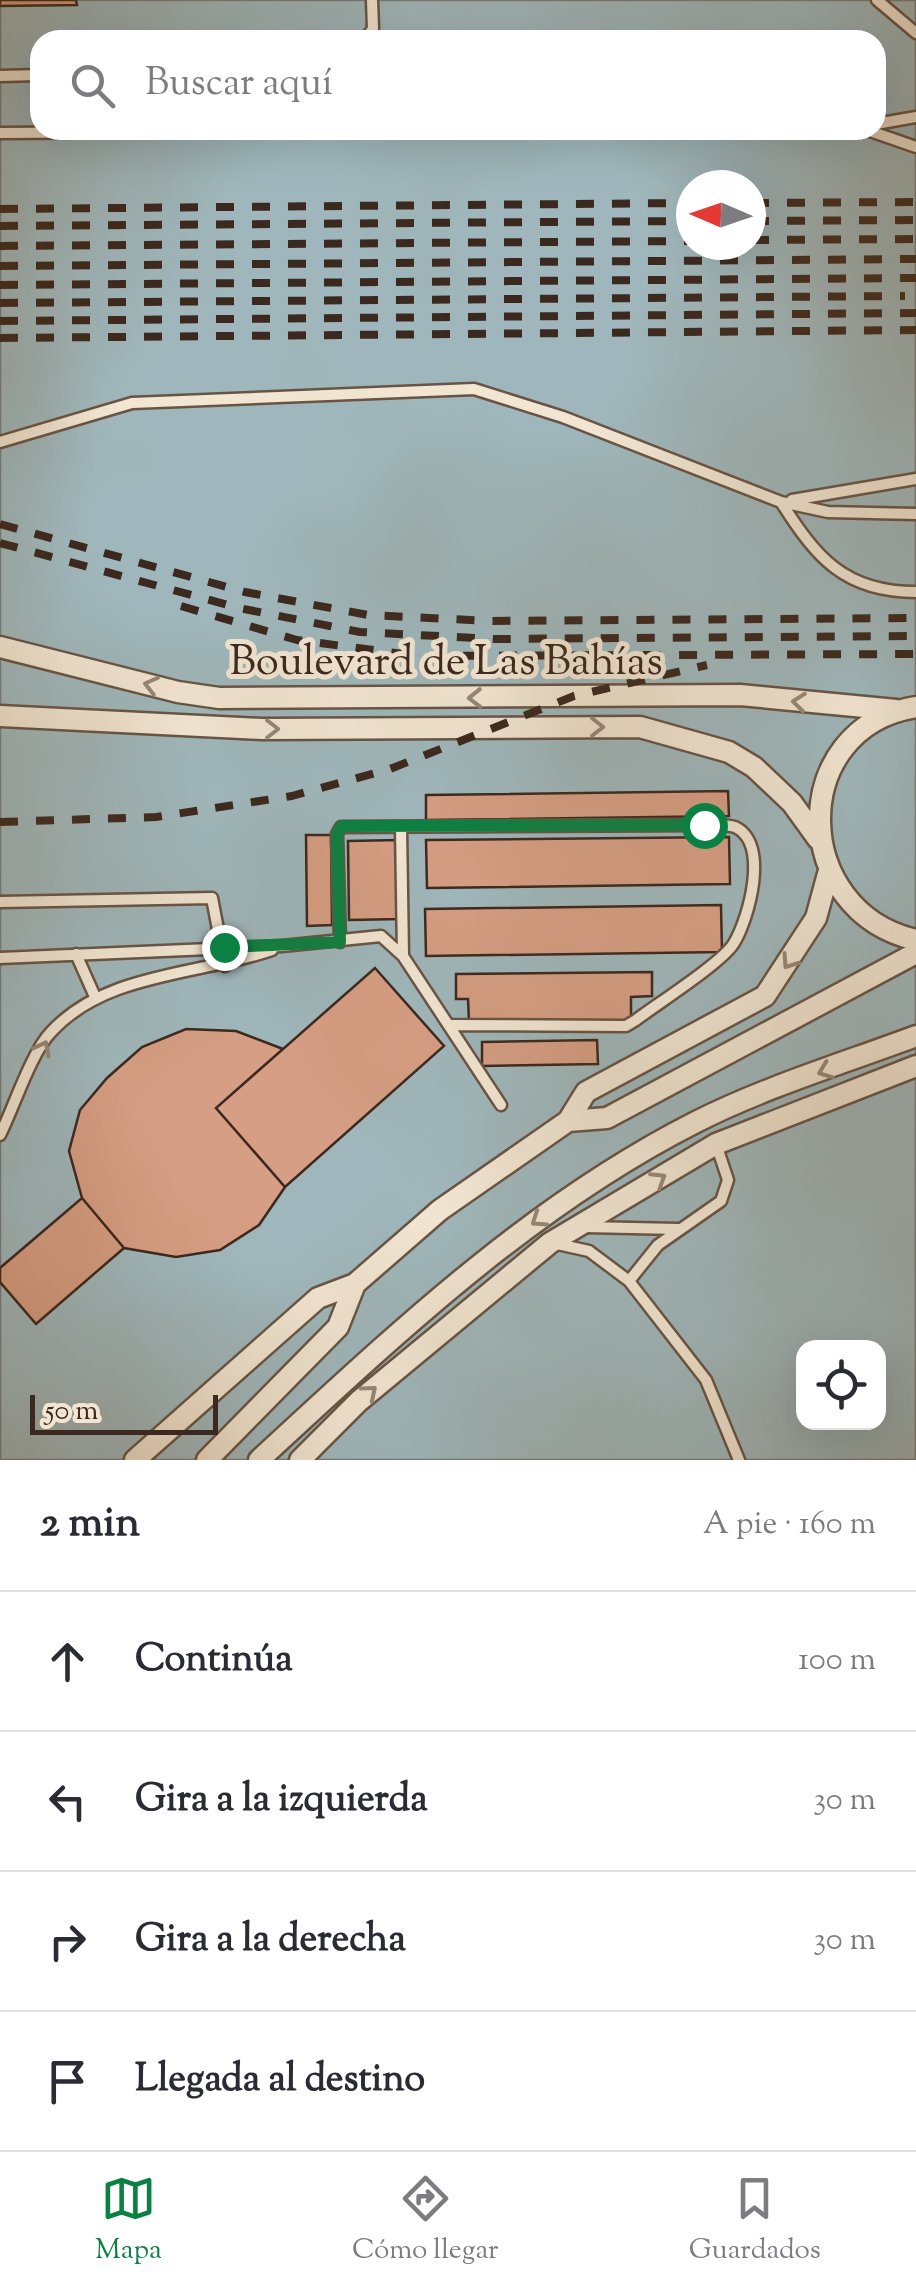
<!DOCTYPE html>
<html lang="es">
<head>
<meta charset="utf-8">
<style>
	body { margin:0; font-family:"Sorts Mill Goudy",serif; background:#f7f7f7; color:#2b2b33 }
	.controls { position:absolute; right:30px; bottom:30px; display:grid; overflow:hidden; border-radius:20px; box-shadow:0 10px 40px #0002 }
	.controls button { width:90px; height:90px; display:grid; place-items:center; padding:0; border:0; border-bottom:2px solid #e1e1e2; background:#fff; color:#2b2b33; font:50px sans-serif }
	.compass { position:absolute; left:676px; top:170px; width:90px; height:90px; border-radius:50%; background:#fff; box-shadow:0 10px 40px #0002; rotate:272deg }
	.scale { position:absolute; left:30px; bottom:25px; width:188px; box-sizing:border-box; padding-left:10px; border:5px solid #3b281e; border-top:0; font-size:28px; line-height:35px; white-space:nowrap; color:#3b281e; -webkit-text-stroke:8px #f2e6d3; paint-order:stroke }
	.stop { position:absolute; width:30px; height:30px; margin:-22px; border:8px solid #0b8043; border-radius:50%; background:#fff }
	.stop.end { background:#0b8043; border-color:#fff; box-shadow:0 2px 10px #0008 }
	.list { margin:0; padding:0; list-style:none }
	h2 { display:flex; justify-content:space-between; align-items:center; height:130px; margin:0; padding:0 40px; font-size:42px }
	h2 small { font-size:32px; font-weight:400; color:#7c7c81 }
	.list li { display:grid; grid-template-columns:65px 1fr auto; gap:30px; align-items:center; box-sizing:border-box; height:140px; padding:0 40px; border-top:2px solid #e1e1e2 }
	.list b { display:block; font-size:38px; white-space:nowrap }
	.list em { font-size:32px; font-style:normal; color:#7c7c81 }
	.icon { flex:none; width:55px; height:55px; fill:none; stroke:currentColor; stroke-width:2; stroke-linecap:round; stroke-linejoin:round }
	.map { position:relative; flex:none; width:916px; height:1460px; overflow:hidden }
	.search { position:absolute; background:#fff; box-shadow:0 10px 40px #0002; left:30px; right:30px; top:30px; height:110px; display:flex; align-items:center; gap:25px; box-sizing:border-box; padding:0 35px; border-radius:30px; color:#7c7c81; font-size:38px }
	.sheet { height:690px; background:#fff }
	nav { display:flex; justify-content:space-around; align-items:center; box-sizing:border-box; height:140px; border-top:2px solid #e1e1e2; background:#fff; font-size:28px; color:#7c7c81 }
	nav a { display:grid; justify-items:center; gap:5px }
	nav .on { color:#0b8043 }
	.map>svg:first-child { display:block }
	.water { fill:#9fb7bc; stroke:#777e7d; stroke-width:2.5; fill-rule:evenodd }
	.building { fill:#d69e84; stroke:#3b281e; stroke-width:2.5 }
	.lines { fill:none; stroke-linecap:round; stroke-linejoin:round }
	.service-casing { stroke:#675445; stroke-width:15 }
	.minor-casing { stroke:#675445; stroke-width:25 }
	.service { stroke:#f2e6d3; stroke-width:10 }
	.minor { stroke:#f2e6d3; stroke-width:20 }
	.rail { stroke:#3b281e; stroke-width:8; stroke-dasharray:18 18; stroke-linecap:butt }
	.oneway { stroke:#968778 }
	.route { stroke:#0b8043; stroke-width:12 }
	.labels { text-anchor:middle; stroke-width:10; stroke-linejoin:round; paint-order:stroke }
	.street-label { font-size:42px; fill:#3b281e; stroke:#f2e6d3 }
</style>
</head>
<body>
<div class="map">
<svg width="916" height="1460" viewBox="0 0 916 1460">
	<rect width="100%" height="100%" fill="#ebd9bb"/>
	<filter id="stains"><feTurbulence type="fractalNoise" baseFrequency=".002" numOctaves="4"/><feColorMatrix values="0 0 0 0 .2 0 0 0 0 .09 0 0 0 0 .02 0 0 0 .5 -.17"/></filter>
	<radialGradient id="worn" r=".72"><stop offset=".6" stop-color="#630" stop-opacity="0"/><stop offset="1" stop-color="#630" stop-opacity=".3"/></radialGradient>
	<path class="water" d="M0,0H916V1460H0ZM40,40H876V130H40ZM691,185H751V245H691ZM804,1348H878V1422H804Z"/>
	<path class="building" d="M0,0H76L77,5L0,6Z
		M728,791L729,816L426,820V795Z
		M306,835H331L332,925L307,926Z
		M729,837L730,884L427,888L426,840Z
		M399,840L400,919L349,920L348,841Z
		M721,905L722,952L426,956L425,909Z
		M375,968L444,1046L285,1187L216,1108Z
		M652,972V996L631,997V1020L469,1022L468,999H456V974Z
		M186,1029L236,1031L283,1049L216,1108L285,1187L259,1225L220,1250L176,1257L124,1248L82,1198L69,1151L80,1110L107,1078L142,1047Z
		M597,1040L598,1064L482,1066V1042Z
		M82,1198L124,1248L36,1324L0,1282V1268Z"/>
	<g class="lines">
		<g class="service-casing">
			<path id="service" d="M877,0L916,33
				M364,40L373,29L372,0
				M0,76L40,75
				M876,124L916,117
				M867,130L916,147
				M0,133L410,130
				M0,442L132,403L474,389L563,417L781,502L828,512L916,514
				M792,500L916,479
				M781,502C816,557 844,592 916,592
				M401,828L403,956
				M0,902L212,898L225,966
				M340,942L337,834L341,827L704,825C713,825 726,824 735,827C770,843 749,918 734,943C723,962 657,1004 636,1020L626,1026L452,1025
				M76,954L96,999
				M0,958L282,946L381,936L403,956L501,1105
				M0,1135C14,1107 31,1053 51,1032C106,972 200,975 272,950
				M585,1227L678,1229
				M553,1243L589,1251L629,1281L706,1380L739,1460
				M629,1281L658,1245L721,1201L728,1180L716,1144"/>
		</g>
		<g class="minor-casing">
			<path id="minor" d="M0,647L178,692L219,698L740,695L896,710
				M916,707C787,727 789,911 916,940
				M0,716L262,729L640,727L729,752L754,767L792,803L818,839
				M568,1121L607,1118L916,953
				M135,1460L318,1298L355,1284L440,1210L568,1121L586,1092L765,996L816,918L828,874
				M207,1460L338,1327L355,1284
				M259,1460C395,1335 530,1206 696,1122C765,1087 844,1063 916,1036
				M300,1460L359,1401L550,1243L716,1144L916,1066"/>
		</g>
		<use href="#service" class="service"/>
		<use href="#minor" class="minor"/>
		<path class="rail" d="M751,203L916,202
			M0,209L691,203
			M751,221L916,220
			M0,226L691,221
			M751,240L916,239
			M0,246L691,241
			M0,266L916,259
			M0,285L916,278
			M0,303L905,296
			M0,321L916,313
			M0,338L916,330
			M0,524L245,592L368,615L490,621L916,618
			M0,543L239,608L360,632L494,639L916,636
			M181,606L297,640L419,656L916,654
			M0,822L156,817L292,796L390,769L574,696L707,665"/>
	</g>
	<defs><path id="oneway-chevron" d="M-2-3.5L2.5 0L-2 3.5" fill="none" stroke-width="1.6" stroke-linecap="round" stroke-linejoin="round" transform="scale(2.5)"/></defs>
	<g class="oneway">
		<use href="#oneway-chevron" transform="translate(151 685) rotate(-166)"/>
		<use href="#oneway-chevron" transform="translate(475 698) rotate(179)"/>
		<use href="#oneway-chevron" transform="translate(799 702) rotate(-174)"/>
		<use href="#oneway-chevron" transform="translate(597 727)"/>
		<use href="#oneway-chevron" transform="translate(272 729)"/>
		<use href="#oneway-chevron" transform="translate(789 962) rotate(124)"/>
		<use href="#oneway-chevron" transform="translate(43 1048) rotate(-63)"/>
		<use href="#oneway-chevron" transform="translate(825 1071) rotate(159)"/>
		<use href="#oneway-chevron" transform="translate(659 1179) rotate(-32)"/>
		<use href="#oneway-chevron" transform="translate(538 1220) rotate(146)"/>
		<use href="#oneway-chevron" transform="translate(370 1392) rotate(-40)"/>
	</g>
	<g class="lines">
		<path class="route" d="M224,947L340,942L337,834L342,826L704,825"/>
	</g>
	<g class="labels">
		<g class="street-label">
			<text x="446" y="674">Boulevard de Las Bahías</text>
		</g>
	</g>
	<rect width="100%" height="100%" filter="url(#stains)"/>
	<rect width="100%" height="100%" fill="url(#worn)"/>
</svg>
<div class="controls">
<button><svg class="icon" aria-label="locate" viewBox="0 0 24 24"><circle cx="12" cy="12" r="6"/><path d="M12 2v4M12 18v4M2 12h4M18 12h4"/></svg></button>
</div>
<svg class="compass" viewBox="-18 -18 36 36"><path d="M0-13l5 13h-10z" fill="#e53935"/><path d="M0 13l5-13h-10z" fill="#7c7c81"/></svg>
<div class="scale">50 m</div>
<div class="stop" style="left:704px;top:825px"></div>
<div class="stop end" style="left:224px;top:947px"></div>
<div class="search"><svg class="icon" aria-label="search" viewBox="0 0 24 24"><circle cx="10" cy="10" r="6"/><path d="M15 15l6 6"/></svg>Buscar aquí</div>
</div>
<section class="sheet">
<h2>2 min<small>A pie · 160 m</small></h2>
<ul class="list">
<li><svg class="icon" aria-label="ahead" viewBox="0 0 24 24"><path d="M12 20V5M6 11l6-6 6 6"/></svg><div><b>Continúa</b></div><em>100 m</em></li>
<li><svg class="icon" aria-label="left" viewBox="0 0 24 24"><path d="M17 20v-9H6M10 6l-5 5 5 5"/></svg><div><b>Gira a la izquierda</b></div><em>30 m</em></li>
<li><svg class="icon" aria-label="right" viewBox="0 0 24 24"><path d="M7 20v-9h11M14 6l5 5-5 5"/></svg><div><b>Gira a la derecha</b></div><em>30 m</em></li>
<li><svg class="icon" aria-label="arrive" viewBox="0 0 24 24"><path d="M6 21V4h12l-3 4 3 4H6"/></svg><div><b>Llegada al destino</b></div></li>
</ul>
</section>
<nav>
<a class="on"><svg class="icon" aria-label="map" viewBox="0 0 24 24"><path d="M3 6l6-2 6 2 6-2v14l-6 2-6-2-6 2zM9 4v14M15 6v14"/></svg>Mapa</a>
<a><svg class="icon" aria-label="directions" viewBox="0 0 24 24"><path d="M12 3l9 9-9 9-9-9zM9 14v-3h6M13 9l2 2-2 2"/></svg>Cómo llegar</a>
<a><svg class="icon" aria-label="saved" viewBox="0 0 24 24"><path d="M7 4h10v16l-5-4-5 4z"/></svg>Guardados</a>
</nav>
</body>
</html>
